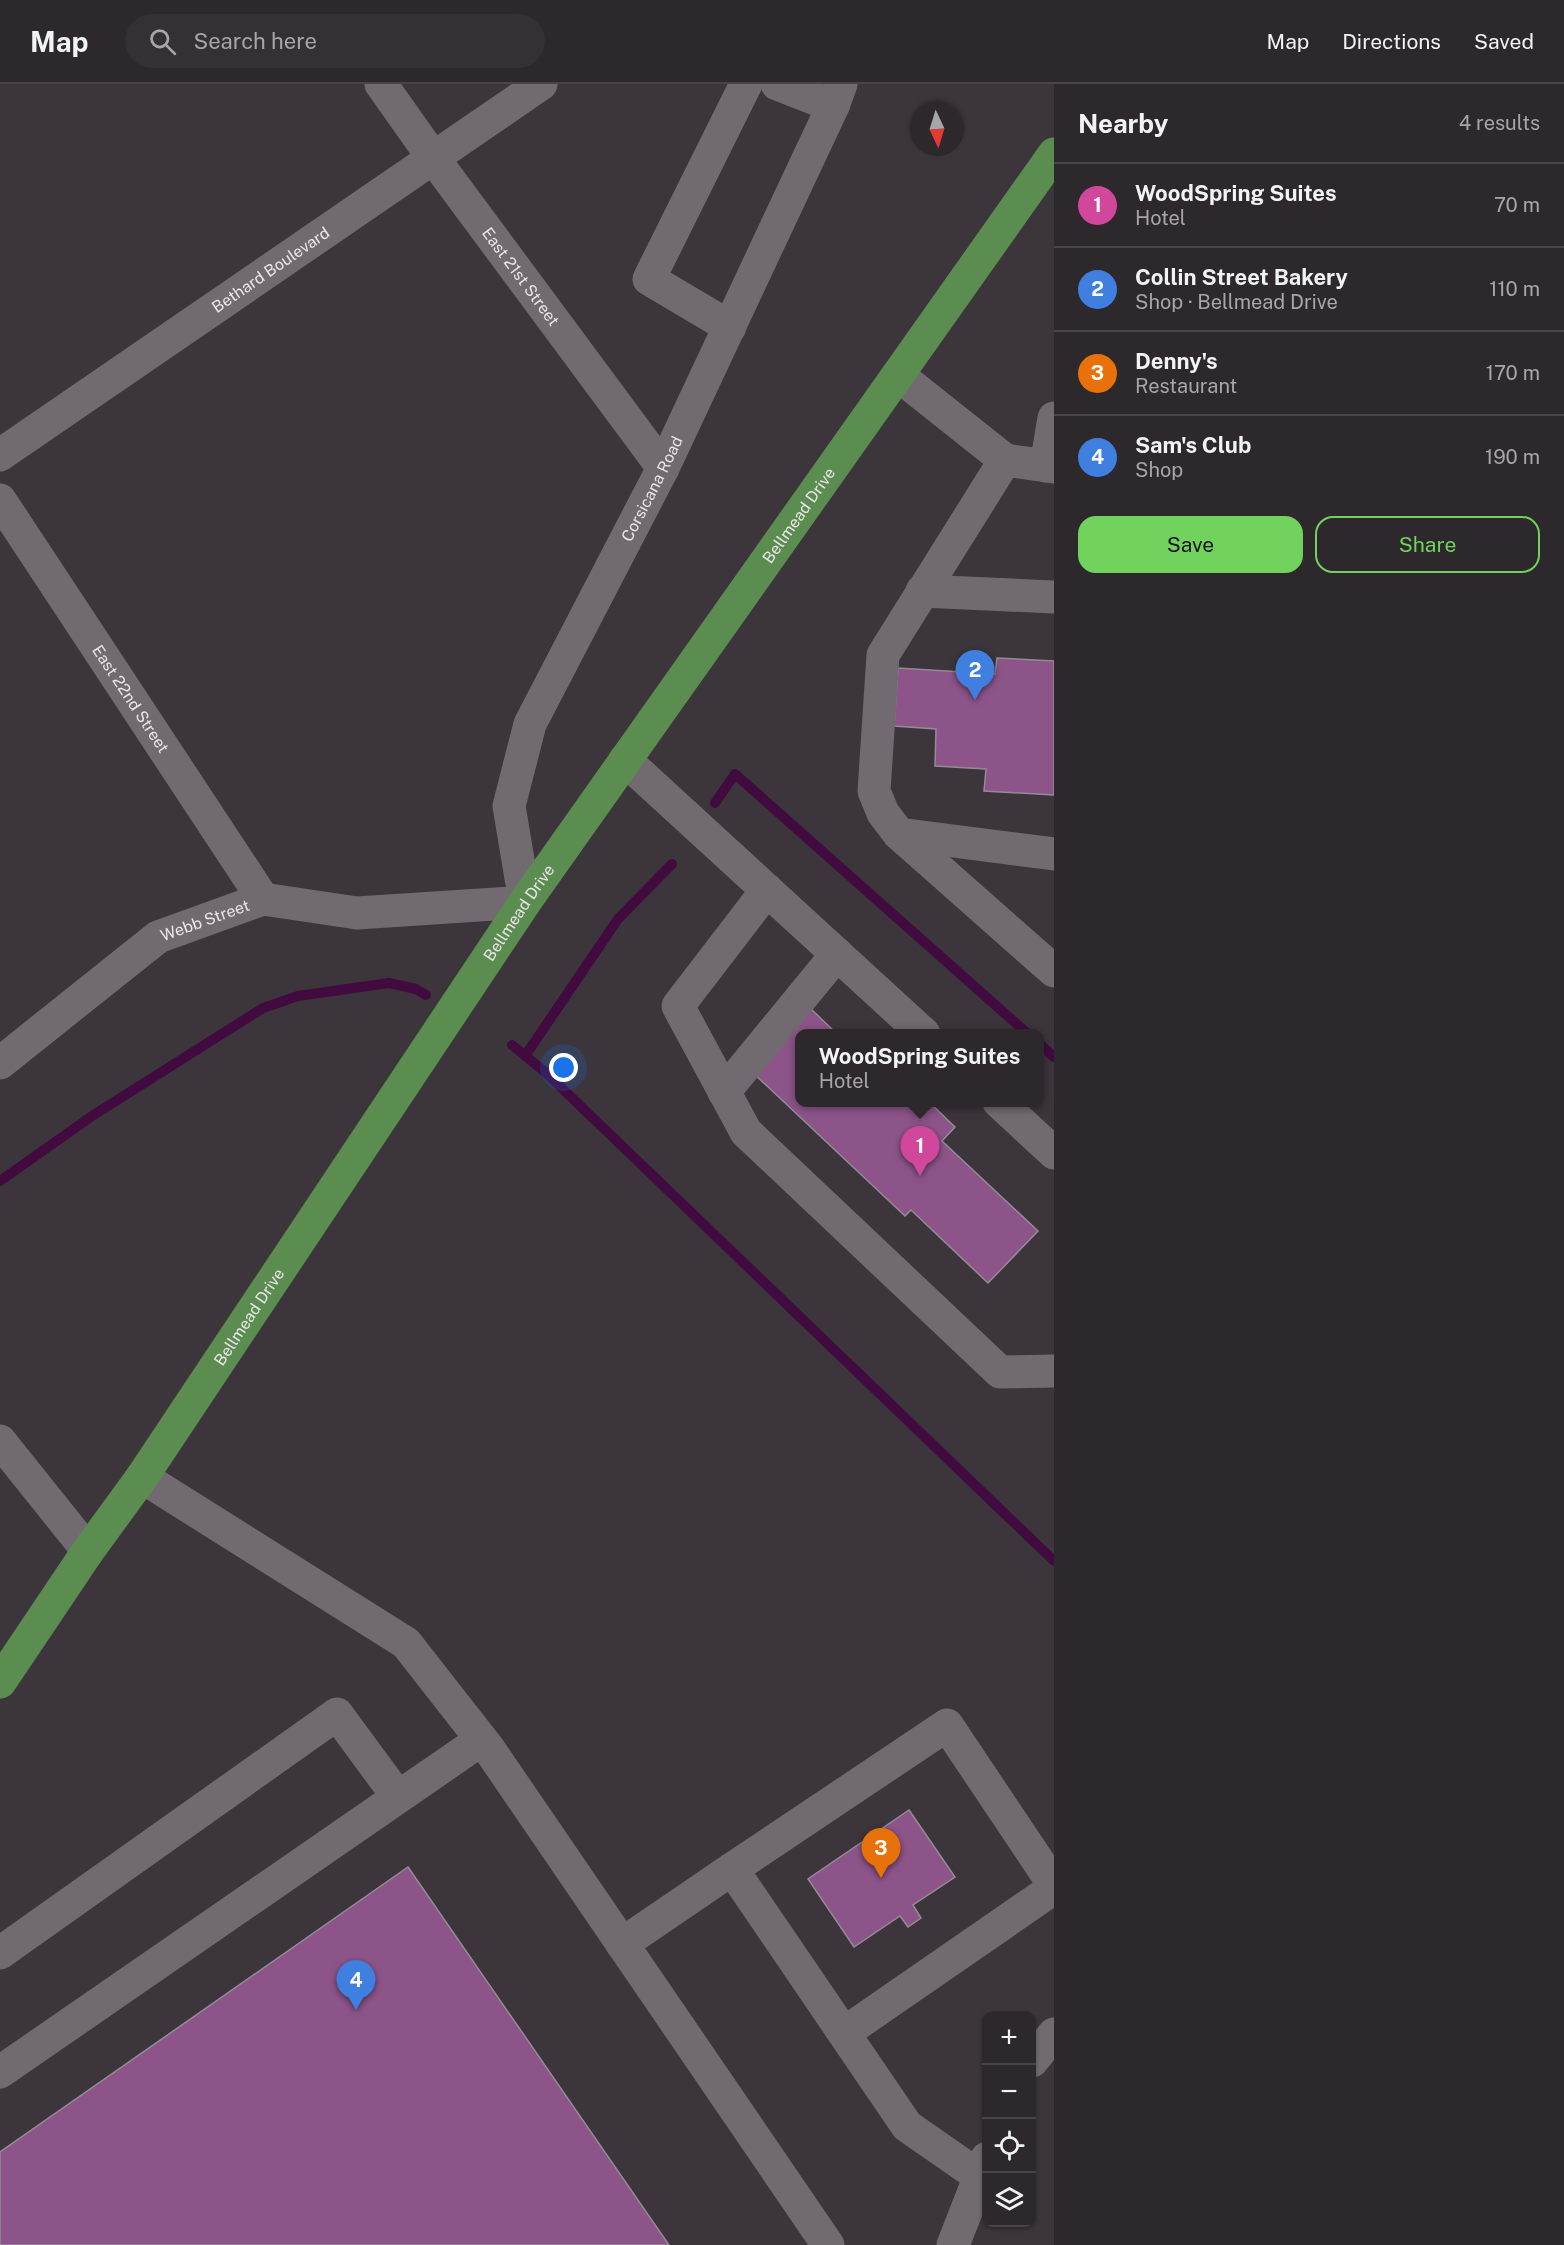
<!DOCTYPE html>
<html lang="en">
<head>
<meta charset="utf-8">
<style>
	body { margin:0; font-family:"Public Sans",sans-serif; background:#353034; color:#f1f3f6 }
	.controls { position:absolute; right:18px; bottom:18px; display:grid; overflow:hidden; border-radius:12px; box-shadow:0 2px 4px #0004 }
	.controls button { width:54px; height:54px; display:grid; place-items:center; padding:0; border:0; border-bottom:2px solid #484448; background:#2d282c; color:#f1f3f6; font:30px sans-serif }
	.compass { position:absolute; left:910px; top:18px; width:54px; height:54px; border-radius:50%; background:#2d282c; box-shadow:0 2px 4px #0004; rotate:176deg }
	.you { position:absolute; left:564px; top:984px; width:21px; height:21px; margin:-15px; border:4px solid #fff; border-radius:50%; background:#1a73e8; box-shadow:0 0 0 9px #1a73e833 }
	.badge { display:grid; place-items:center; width:39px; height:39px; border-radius:50%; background:#71d35e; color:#fff; font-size:20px; font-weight:700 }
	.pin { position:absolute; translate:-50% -50px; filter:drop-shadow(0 2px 3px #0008) }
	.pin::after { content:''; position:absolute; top:32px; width:21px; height:18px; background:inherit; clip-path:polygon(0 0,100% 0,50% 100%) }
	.popup { position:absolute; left:795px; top:945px; width:249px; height:78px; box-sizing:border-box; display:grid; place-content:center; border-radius:12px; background:#2d282c; filter:drop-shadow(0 2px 4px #0005); font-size:20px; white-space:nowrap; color:#a7a6a9 }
	.popup b { font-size:22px; color:#f1f3f6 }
	.popup::after { content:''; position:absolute; left:50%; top:100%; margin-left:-12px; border:12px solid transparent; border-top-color:#2d282c }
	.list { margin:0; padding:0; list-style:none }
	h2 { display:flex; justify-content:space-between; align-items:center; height:78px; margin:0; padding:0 24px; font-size:26px }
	h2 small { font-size:20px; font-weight:400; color:#a7a6a9 }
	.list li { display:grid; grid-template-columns:39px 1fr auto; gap:18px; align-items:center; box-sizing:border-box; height:84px; padding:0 24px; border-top:2px solid #484448 }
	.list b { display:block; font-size:22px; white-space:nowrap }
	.list p { margin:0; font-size:20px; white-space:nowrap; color:#a7a6a9 }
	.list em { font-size:20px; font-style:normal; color:#a7a6a9 }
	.actions { display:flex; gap:12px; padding:18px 24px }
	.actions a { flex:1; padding:14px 0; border:2px solid #71d35e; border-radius:18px; text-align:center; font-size:21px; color:#71d35e }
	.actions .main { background:#71d35e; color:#111 }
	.icon { flex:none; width:33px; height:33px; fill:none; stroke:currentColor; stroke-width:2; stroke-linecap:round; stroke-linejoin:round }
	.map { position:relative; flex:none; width:1054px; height:2161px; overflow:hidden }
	header { display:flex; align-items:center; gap:36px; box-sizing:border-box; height:84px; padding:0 30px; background:#2d282c; border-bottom:2px solid #484448 }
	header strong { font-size:28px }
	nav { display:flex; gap:33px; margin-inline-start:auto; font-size:21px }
	.search { width:420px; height:54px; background:#353034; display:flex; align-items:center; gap:15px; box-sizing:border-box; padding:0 21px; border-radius:33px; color:#a7a6a9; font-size:22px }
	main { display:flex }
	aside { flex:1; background:#2d282c }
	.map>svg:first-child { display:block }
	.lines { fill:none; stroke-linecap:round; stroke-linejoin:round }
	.stream { stroke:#410b40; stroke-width:10 }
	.building { fill:#8d548a; stroke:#948c93; stroke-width:1.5 }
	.minor { stroke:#716a71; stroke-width:33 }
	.major { stroke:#5a8d4f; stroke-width:33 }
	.labels { text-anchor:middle; stroke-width:5; stroke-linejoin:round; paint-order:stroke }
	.street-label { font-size:16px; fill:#eae5e9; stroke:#312b31 }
</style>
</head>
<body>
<header>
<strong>Map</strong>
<div class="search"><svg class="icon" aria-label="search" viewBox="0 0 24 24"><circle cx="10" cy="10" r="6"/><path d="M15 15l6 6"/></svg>Search here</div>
<nav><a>Map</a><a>Directions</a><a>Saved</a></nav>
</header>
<main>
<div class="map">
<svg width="1054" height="2161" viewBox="0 0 1054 2161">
	<rect width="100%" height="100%" fill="#3c353b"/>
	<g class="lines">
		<path class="stream" d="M715,719L735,690L1028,950
			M1040,960L1054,973
			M512,961L545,988L1054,1477
			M525,972L618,835L672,780
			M0,1097L92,1032L263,924L298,912L389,899L416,905L426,911"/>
	</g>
	<path class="building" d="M997,574L1054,577V711L984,707L986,685L935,682L936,645L894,642L898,584L995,590Z
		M809,923L837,950H800V1018H929L955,1043L942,1057L1038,1147L988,1199L911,1126L905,1132L750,986Z
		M909,1726L955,1793L913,1821L921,1834L908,1843L900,1832L854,1863L808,1795Z
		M408,1783L669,2161H0V2068Z"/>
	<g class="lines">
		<g class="minor">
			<path id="s1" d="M381,0L434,75L663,384"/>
			<path d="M777,0L833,22"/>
			<path d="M730,243L649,195L746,0"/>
			<path d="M898,291L1005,376L1054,383"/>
			<path id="s2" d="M0,371L541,0"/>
			<path d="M1005,376L883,571L874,707L883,729L899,750L1054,887"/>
			<path d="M1046,382L1054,334"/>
			<path id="s3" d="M0,416L263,815"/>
			<path d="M922,507L1054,513"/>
			<path d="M625,676L924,950"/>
			<path d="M899,750L1054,770"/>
			<path d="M767,806L678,922L746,1048L1000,1288L1054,1287"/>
			<path id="s4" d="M0,979L158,853L263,815L357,829L525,818L509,722L530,640L663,384L833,22L841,0"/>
			<path d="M724,1008L837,870"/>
			<path d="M999,1018L1054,1069"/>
			<path d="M0,1357L88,1467"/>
			<path d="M142,1393L406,1559L489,1665L828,2161"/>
			<path d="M622,1860L732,1785"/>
			<path d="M0,1869L337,1630L398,1713"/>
			<path d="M844,1949L1054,1804"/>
			<path d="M1032,1977L1054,1950"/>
			<path d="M0,1988L481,1656"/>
			<path d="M979,2092L907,2042L732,1785L947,1641L1054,1801"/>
			<path d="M953,2161L987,2074"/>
		</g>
		<path class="major" id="s5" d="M0,1598L88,1467L142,1393L525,818L1054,70"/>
	</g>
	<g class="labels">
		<g class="street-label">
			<text dy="6" stroke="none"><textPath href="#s2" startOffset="328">Bethard Boulevard</textPath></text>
			<text dy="6" stroke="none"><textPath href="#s1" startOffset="238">East 21st Street</textPath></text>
			<text dy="6" stroke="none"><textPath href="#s4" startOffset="1024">Corsicana Road</textPath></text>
			<text dy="6" stroke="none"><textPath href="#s5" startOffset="1414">Bellmead Drive</textPath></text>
			<text dy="6" stroke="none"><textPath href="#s3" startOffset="238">East 22nd Street</textPath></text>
			<text dy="6" stroke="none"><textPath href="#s5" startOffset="928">Bellmead Drive</textPath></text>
			<text dy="6" stroke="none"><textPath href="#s4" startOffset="252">Webb Street</textPath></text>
			<text dy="6" stroke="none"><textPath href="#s5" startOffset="442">Bellmead Drive</textPath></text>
		</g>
	</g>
</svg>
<div class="controls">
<button>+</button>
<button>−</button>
<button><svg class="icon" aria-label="locate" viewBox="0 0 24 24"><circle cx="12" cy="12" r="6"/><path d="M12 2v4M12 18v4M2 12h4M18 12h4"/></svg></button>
<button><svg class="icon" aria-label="layers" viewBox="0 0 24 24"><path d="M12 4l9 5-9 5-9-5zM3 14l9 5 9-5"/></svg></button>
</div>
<svg class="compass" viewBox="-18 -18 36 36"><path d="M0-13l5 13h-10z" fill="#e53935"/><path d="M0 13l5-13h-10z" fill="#a7a6a9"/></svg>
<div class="you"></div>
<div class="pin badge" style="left:920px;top:1092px;background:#d1479c">1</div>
<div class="popup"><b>WoodSpring Suites</b>Hotel</div>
<div class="pin badge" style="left:975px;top:616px;background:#3f7fe0">2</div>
<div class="pin badge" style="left:881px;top:1794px;background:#e8710a">3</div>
<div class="pin badge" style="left:356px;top:1926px;background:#3f7fe0">4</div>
</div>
<aside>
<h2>Nearby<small>4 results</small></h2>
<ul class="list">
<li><span class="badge" style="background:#d1479c">1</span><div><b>WoodSpring Suites</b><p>Hotel</p></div><em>70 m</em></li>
<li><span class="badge" style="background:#3f7fe0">2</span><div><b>Collin Street Bakery</b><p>Shop · Bellmead Drive</p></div><em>110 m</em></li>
<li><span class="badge" style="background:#e8710a">3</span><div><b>Denny's</b><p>Restaurant</p></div><em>170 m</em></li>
<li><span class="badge" style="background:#3f7fe0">4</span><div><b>Sam's Club</b><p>Shop</p></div><em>190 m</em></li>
</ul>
<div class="actions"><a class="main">Save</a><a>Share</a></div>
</aside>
</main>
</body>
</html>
